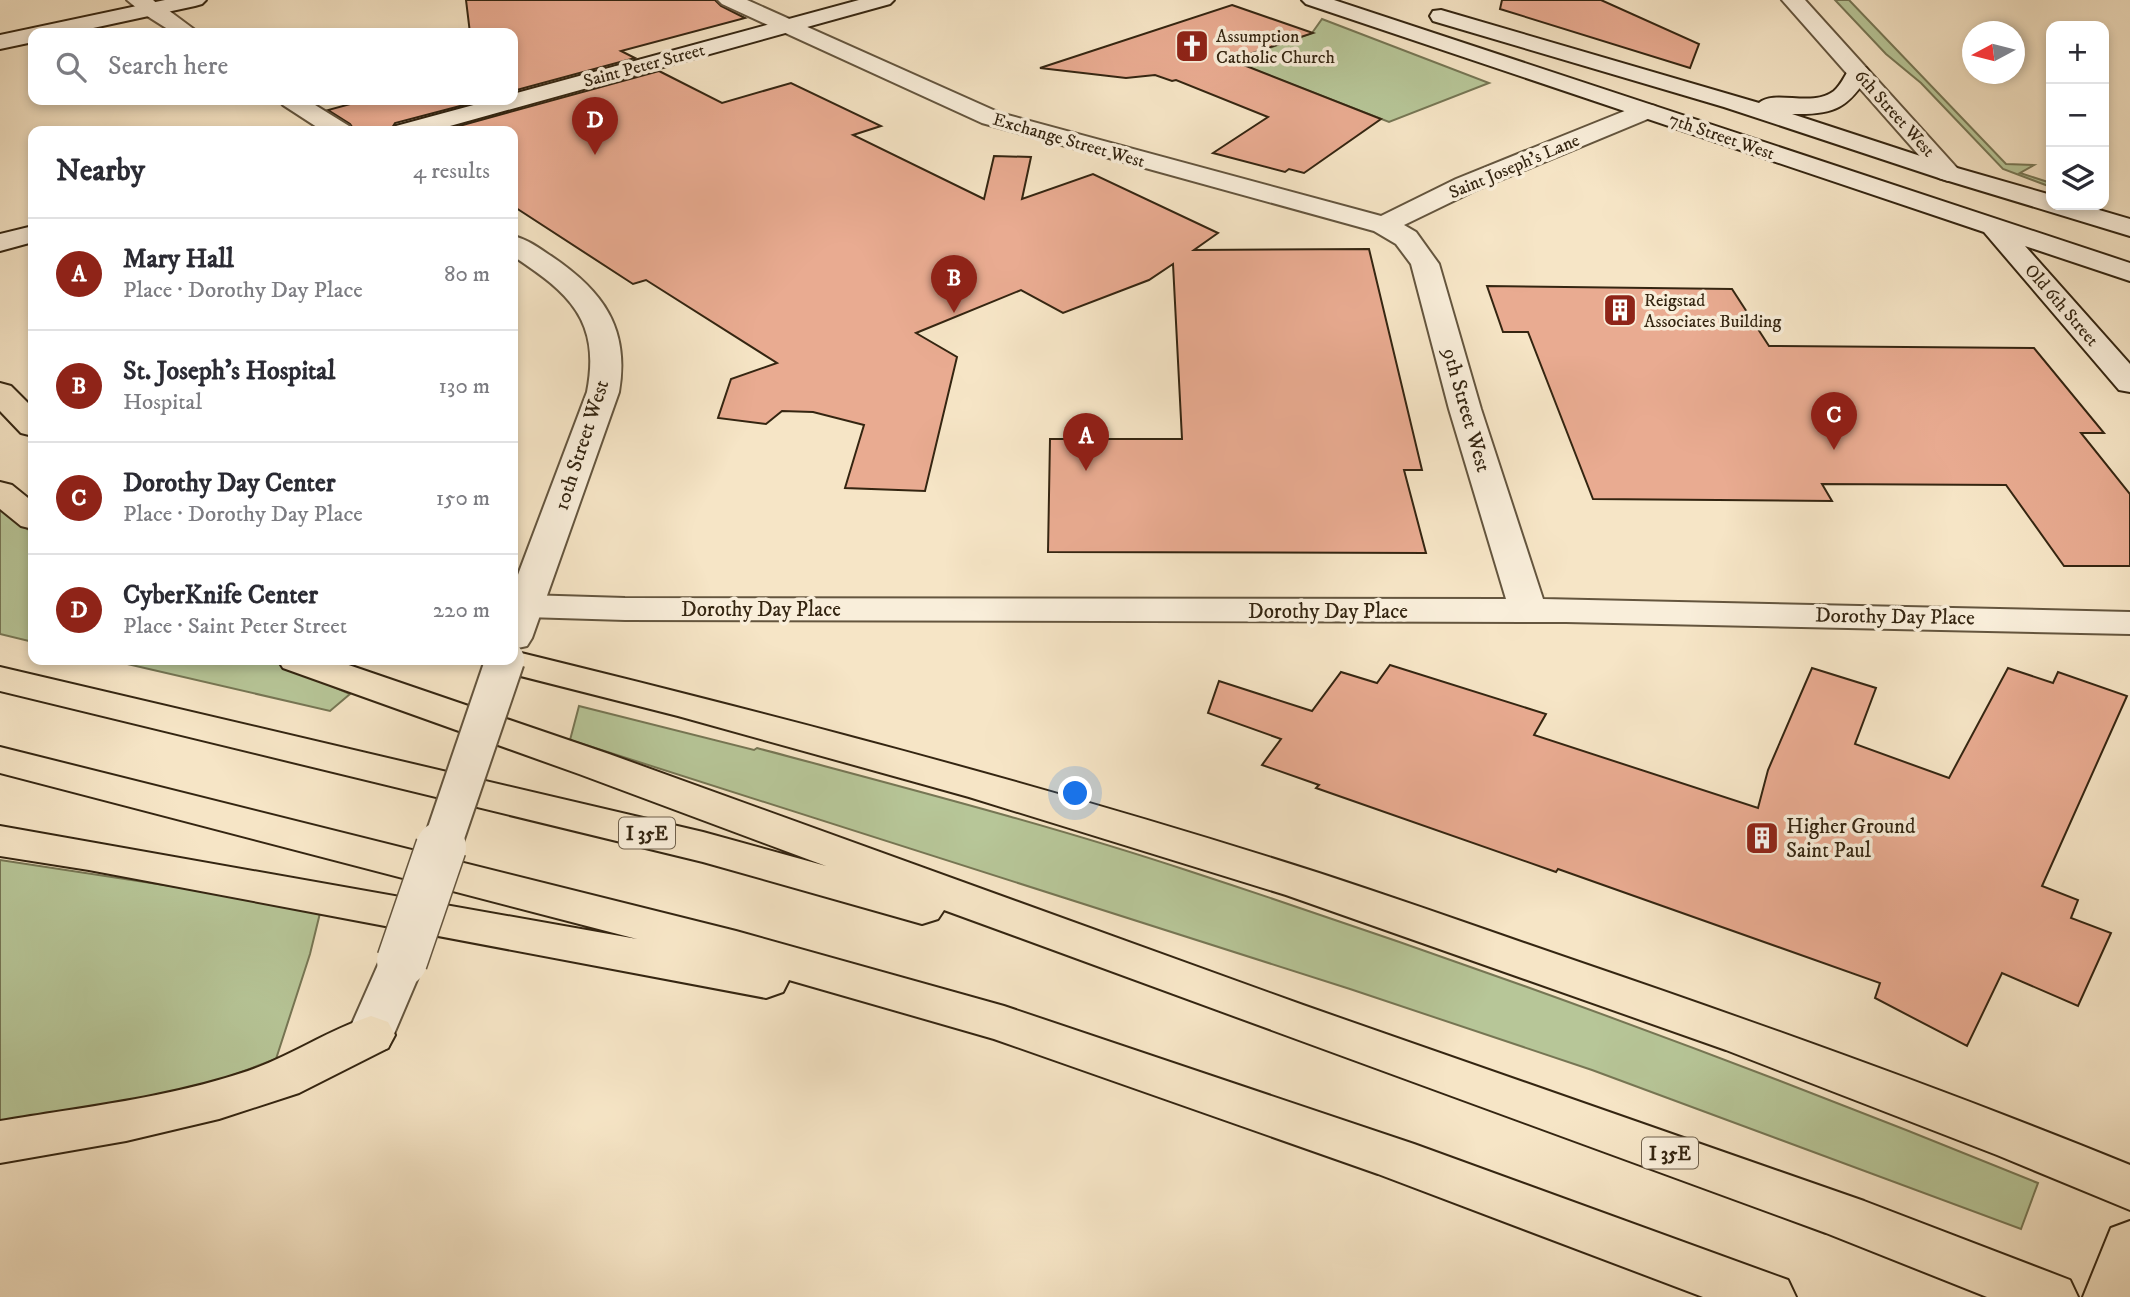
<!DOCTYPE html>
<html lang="en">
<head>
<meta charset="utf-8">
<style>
	body { margin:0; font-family:"IM FELL DW Pica",serif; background:#f7f7f7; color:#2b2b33 }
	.controls { position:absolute; right:21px; top:21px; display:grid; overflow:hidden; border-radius:14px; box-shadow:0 4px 10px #0003 }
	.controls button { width:63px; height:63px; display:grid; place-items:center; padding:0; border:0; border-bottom:2px solid #e1e1e2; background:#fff; color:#2b2b33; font:35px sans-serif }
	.compass { position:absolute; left:1962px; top:21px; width:63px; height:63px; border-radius:50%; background:#fff; box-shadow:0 4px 10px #0003; rotate:263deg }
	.you { position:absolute; left:1076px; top:794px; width:24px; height:24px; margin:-18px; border:5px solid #fff; border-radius:50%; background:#1a73e8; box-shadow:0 0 0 10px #1a73e833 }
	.badge { display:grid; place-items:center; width:46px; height:46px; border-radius:50%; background:#8f2418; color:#fff; font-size:23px; font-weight:700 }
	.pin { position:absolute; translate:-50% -58px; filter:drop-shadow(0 2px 4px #0008) }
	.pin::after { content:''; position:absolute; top:37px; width:24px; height:21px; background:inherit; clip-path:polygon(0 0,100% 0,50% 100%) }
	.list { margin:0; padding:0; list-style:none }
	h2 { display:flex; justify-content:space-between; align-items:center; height:91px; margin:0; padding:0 28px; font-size:30px }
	h2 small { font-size:23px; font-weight:400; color:#7c7c81 }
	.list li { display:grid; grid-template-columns:46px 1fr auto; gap:21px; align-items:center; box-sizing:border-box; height:112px; padding:0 28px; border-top:2px solid #e1e1e2 }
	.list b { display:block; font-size:26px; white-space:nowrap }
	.list p { margin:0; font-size:23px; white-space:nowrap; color:#7c7c81 }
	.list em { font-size:23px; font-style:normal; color:#7c7c81 }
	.icon { flex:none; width:38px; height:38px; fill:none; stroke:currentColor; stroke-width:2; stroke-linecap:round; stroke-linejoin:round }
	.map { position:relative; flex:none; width:2130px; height:1297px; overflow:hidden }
	.search { position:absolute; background:#fff; box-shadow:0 4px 10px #0003; left:28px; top:28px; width:490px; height:77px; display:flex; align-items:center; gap:18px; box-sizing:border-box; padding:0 24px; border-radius:14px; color:#7c7c81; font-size:26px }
	.panel { position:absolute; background:#fff; box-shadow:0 4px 10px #0003; left:28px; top:126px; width:490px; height:539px; border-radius:14px }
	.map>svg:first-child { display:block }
	.green { fill:#b7c698; stroke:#767654; stroke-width:2 }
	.building { fill:#e9ab91; stroke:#342511; stroke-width:2 }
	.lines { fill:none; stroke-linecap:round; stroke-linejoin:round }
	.minor-casing { stroke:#64553e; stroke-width:4 }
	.tertiary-casing { stroke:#64553e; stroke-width:4 }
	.secondary-casing { stroke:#342511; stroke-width:4 }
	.motorway-casing { stroke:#342511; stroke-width:4 }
	.minor { fill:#f9eeda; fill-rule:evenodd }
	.tertiary { fill:#f9eeda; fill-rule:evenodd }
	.secondary { fill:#f9eeda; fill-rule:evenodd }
	.motorway { fill:#f6e5c6; fill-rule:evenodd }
	.tertiary-bridge-far1-casing { stroke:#64553e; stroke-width:42; stroke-linecap:butt }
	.tertiary-bridge-casing { stroke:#64553e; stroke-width:53; stroke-linecap:butt }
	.tertiary-bridge-far1 { stroke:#f9eeda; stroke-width:38 }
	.tertiary-bridge { stroke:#f9eeda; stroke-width:50 }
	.labels { text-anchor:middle; stroke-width:7; stroke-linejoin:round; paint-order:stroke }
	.far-poi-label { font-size:18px; fill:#342511; stroke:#f9eeda; text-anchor:start }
	.far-street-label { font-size:18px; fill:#342511; stroke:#f9eeda }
	.shield { fill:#f9eeda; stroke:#6f614d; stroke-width:2 }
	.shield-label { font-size:19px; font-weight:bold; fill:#342511 }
	.street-label { font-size:21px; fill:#342511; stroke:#f9eeda }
	.poi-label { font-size:21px; fill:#342511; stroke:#f9eeda; text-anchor:start }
</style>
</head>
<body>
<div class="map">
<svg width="2130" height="1297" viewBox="0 0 2130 1297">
	<rect width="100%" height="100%" fill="#f6e5c6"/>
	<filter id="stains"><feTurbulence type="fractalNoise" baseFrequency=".00286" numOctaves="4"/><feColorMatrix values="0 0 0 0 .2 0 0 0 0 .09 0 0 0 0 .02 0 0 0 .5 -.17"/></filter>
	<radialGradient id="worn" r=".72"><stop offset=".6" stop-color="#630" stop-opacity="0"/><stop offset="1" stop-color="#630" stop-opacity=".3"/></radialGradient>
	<path class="green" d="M1835,0H1849L2006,164L2034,165L2020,173L2051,183V187L2003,169L1921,83L1886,54Z
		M1322,19L1489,83L1389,122L1232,61L1312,33Z
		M0,509L33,533V642L0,634Z
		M110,660H272L350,694L330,711Z
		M579,706L754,750L757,748C902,787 1047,824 1189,871C1476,965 1759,1069 2038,1183L2021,1229L1592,1070L1350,989L570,740Z
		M0,860L321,909L310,954L276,1059L182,1094L0,1131Z"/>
	<path class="building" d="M466,0H715L721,6L745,18L621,51L635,58L513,91V33H470Z
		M1502,0H1601L1699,44L1690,68L1500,9Z
		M1232,5L1313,33L1231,60L1381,119L1304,173L1289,169L1285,172L1213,153L1268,117L1176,80L1172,81L1155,75L1126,78L1040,68Z
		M659,71L722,103L791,83L881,126L853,135L984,199L994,156L1031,157L1022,199L1093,174L1218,233L1194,250L1369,249L1422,470H1404L1426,553L1048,552L1050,439H1182L1173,264L1149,280L1063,313L1021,290L916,333L957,357L925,491L845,488L864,425L813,412L782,411L766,424L718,418L731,379L777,363L646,280L633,284L513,206V131H441Z
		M365,100H483L395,123L390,131H355L350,124L328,110Z
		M1487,286L1732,289L1769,346L2034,348L2104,433H2081L2130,494V566H2064L2006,485L1822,484L1832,501L1593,499L1528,332H1503Z
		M1390,665L1546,714L1534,735L1758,808L1768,770L1812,668L1876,688L1855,744L1949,778L2008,668L2053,683L2058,672L2127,696L2042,886L2078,900L2071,918L2111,933L2078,1006L2002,973L1967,1046L1875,998L1880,983L1558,869L1556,872L1316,788L1319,785L1262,765L1281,739L1208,713L1219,681L1312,711L1341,672L1377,683Z"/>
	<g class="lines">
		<g class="minor-casing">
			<path id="minor" d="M127,0H153L163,9L160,14H144Z
				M718,0H747L1000,113L1381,216L1456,179L1637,106L1646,104L1655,106L1658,111L1655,116L1474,191L1404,225L1416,232L1439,264L1481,409L1543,599L2130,612V634L1566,622L625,620L526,617L513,614V598L526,595L625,598L1506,599L1449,409L1411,264L1396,244L1374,231L982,123L722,4Z"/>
		</g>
		<g class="tertiary-casing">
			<path id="tertiary" d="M1782,0H1805L1957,168L1961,173L1957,178L1948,181L1939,178Z
				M152,3L160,4L199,33H174L144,14L141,9L144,4Z
				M279,100H307L349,126L352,131H323L283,105Z
				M513,236C527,239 539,248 551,256C603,291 630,328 619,392L532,638L527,646L513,649V588L587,392C601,320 569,293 513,256Z
				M402,944L419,949L425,961L388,1048L371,1054L354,1048L347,1035L385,949Z"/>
		</g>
		<g class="secondary-casing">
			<path id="secondary" d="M165,0H206L202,4L195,6L70,33H33V42L0,49V35Z
				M859,0H894L890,4L432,131H393L396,126L492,100H513V94Z
				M1302,0H1334L2130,263V281L2025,246L2130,364V392L2119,390L1984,232L1306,4Z
				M1441,10L1759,103C1775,89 1812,108 1834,91C1841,85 1845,75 1850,68H1866L1870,73C1848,108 1835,115 1792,114L1957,168L2051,195V205H2082L2130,219V236L1939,178L1724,107L1433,21L1430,16L1433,11Z
				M33,226V242L0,251V234Z"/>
		</g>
		<g class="motorway-casing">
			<path id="motorway" d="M0,383L11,386L33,408V436L21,433L0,411Z
				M0,482L12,485L33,502V529L21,526L0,509Z
				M513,651C783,717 1054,788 1319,873C1408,902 1497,934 1585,964C1769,1027 1951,1092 2130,1165V1210L1997,1155L1726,1050L1286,895L969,797L678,716L489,668L484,660H513Z
				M278,660H334L609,754L1303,1005L1864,1201L2070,1280L2078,1297H1987L1826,1233L944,910L938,919L922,924L703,862L0,691V667L703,832L826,866L579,774L283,668Z
				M0,747L736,931L1004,1006L1414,1144L1788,1280L1796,1297H1703L1378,1174L994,1039L789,980L783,992L766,998L89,870L0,856V826L637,939L0,773Z
				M371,1016L388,1022L395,1035L388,1048L299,1093L219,1119L126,1141L0,1163V1121C83,1107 168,1098 248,1071C291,1056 328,1030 371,1016Z
				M2130,1221V1297H2083L2111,1228Z"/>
		</g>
		<use href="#minor" class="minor"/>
		<use href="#tertiary" class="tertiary"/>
		<use href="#secondary" class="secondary"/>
		<use href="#motorway" class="motorway"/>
		<g class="tertiary-bridge-far1-casing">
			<path id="tertiary-bridge-far1" d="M441,848L505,660"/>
		</g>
		<g class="tertiary-bridge-casing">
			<path id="tertiary-bridge" d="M402,961L441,847"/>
		</g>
		<use href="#tertiary-bridge-far1" class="tertiary-bridge-far1"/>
		<use href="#tertiary-bridge" class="tertiary-bridge"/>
	</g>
	<defs>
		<g id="church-square" transform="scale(1.75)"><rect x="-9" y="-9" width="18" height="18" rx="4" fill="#8f2418" stroke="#f9eeda"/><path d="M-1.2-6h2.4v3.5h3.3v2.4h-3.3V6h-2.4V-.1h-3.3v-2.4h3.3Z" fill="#fff"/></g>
		<g id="building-square" transform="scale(1.75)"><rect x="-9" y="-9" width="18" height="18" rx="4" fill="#8f2418" stroke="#f9eeda"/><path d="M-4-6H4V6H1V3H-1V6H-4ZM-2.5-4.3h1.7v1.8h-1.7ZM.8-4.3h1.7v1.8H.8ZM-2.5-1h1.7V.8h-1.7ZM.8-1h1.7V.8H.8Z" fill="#fff"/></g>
	</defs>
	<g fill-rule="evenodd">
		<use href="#church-square" x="1192" y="46"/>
		<use href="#building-square" x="1620" y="310"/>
		<use href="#building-square" x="1762" y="838"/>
	</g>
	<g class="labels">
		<g class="far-poi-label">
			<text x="1216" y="42">Assumption<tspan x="1216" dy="21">Catholic Church</tspan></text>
			<text x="1644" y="306">Reigstad<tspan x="1644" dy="21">Associates Building</tspan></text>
		</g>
		<g class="far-street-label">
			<text transform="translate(644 65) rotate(-15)" y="6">Saint Peter Street</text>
			<text transform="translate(1895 113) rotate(48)" y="6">6th Street West</text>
			<text transform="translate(1722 136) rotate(19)" y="6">7th Street West</text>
			<text transform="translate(1069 140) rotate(16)" y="6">Exchange Street West</text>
			<text transform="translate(1514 166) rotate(-23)" y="6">Saint Joseph's Lane</text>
			<text transform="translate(2062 305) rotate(49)" y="6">Old 6th Street</text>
		</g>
		<g class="shield">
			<rect x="619" y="817.5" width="56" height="31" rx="5"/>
			<rect x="1642" y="1137.5" width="56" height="31" rx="5"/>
		</g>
		<g class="shield-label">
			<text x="647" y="840">I 35E</text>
			<text x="1670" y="1160">I 35E</text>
		</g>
		<g class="street-label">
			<text transform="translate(1467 410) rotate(74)" y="7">9th Street West</text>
			<text transform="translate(581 445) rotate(-72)" y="7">10th Street West</text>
			<text x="761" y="616">Dorothy Day Place</text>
			<text x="1328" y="618">Dorothy Day Place</text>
			<text transform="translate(1895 616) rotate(1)" y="7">Dorothy Day Place</text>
		</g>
		<g class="poi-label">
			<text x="1786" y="833">Higher Ground<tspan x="1786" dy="24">Saint Paul</tspan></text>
		</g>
	</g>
	<rect width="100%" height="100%" filter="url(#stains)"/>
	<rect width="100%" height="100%" fill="url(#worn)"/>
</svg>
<div class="controls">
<button>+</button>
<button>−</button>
<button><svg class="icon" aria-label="layers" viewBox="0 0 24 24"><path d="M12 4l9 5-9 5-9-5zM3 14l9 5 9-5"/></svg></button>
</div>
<svg class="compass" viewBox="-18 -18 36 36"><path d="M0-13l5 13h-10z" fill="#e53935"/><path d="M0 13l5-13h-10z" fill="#7c7c81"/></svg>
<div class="you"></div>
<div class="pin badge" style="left:1086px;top:471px">A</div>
<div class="pin badge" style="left:954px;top:313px">B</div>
<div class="pin badge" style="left:1834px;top:450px">C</div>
<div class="pin badge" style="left:595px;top:155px">D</div>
<div class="search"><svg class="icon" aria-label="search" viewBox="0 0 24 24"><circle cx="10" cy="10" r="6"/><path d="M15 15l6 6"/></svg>Search here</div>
<section class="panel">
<h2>Nearby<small>4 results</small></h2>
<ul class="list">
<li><span class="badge">A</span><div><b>Mary Hall</b><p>Place · Dorothy Day Place</p></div><em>80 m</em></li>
<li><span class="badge">B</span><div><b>St. Joseph's Hospital</b><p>Hospital</p></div><em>130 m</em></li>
<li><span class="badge">C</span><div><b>Dorothy Day Center</b><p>Place · Dorothy Day Place</p></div><em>150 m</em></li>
<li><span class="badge">D</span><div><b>CyberKnife Center</b><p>Place · Saint Peter Street</p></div><em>220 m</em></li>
</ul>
</section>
</div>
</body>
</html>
